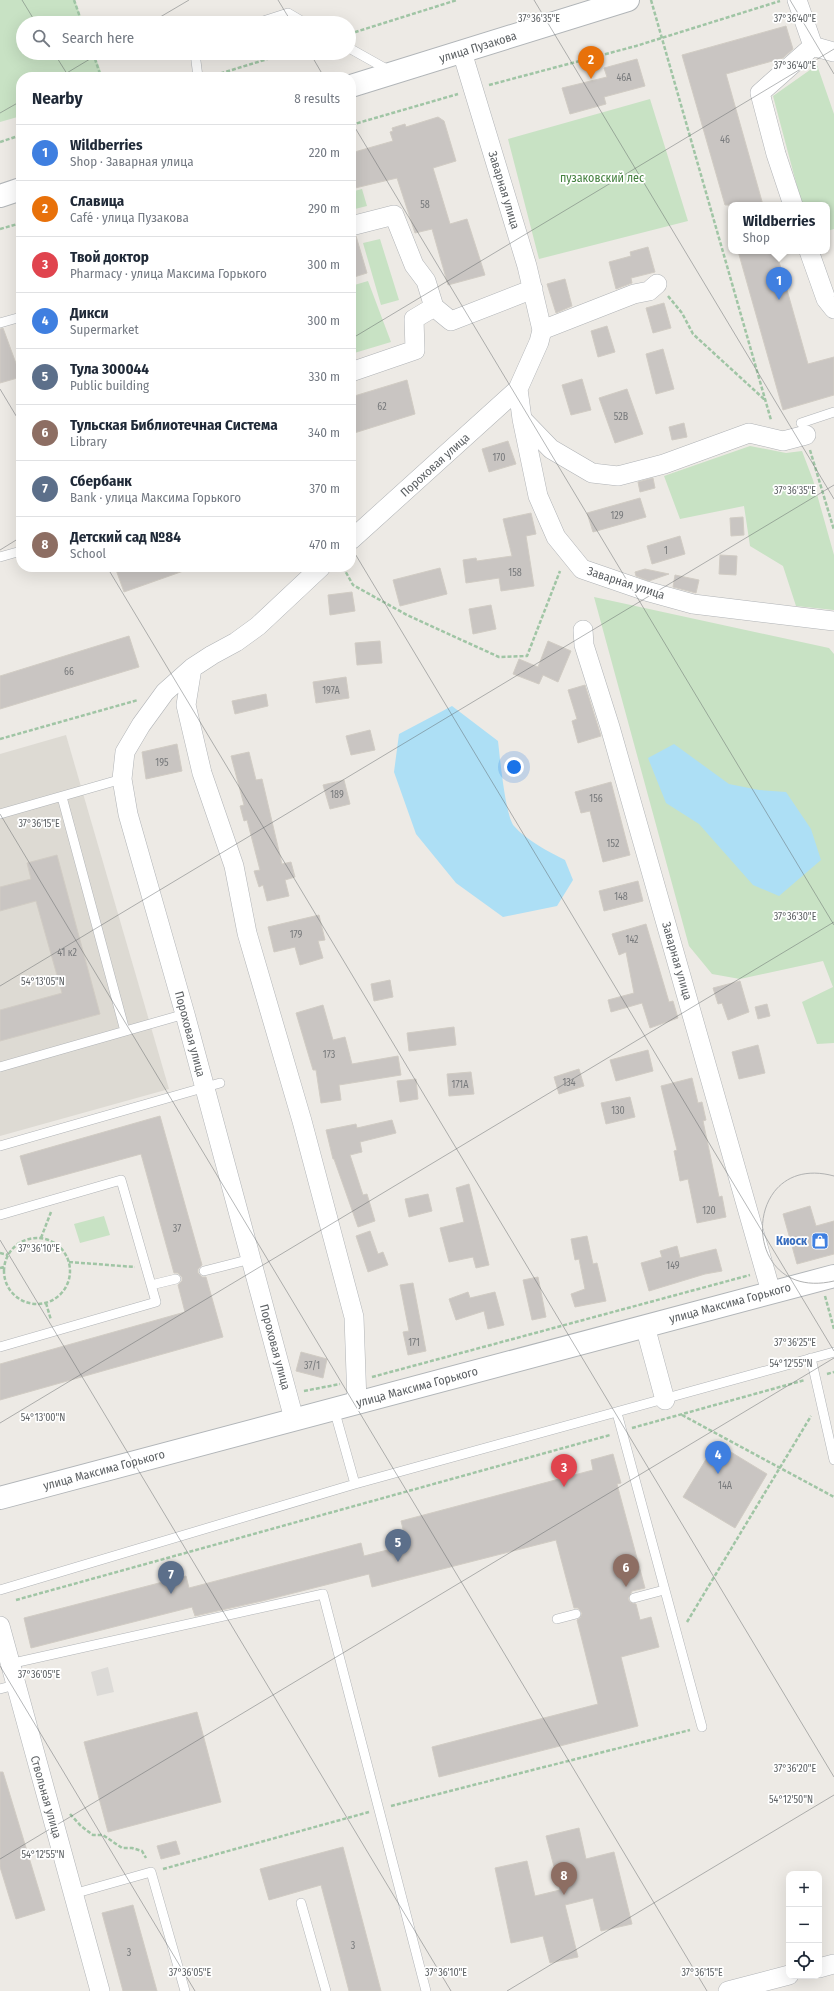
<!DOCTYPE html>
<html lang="en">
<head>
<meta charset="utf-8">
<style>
	body { margin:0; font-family:"Fira Sans Condensed",sans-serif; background:#f6f6f7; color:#1f2937 }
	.controls { position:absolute; right:12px; bottom:12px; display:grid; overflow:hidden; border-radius:8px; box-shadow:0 4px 16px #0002 }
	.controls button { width:36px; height:36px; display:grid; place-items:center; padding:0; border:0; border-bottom:1px solid #e0e1e3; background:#fff; color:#1f2937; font:20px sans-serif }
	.you { position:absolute; left:514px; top:767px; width:14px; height:14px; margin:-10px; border:3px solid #fff; border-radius:50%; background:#1a73e8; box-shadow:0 0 0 6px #1a73e833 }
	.badge { display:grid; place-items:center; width:26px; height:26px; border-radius:50%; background:#0f766e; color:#fff; font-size:13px; font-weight:700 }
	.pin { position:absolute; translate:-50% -33px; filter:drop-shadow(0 1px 2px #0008) }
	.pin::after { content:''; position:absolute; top:21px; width:14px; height:12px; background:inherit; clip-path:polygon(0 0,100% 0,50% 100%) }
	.popup { position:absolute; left:728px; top:202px; width:102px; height:52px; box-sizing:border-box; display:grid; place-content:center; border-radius:8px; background:#fff; filter:drop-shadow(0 1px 3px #0005); font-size:13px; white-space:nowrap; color:#747a83 }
	.popup b { font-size:15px; color:#1f2937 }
	.popup::after { content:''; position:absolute; left:50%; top:100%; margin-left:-8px; border:8px solid transparent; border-top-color:#fff }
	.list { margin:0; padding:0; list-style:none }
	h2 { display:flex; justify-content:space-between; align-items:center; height:52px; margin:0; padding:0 16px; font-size:17px }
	h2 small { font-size:13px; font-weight:400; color:#747a83 }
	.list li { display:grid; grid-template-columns:26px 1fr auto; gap:12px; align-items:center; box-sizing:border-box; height:56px; padding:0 16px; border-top:1px solid #e0e1e3 }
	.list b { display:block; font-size:15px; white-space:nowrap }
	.list p { margin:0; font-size:13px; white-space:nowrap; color:#747a83 }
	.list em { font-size:13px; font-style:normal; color:#747a83 }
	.icon { flex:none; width:22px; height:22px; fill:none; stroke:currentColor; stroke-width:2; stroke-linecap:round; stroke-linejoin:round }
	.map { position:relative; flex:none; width:834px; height:1991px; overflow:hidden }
	.search { position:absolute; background:#fff; box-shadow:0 4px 16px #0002; left:16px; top:16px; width:340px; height:44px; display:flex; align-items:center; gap:10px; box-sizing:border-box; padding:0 14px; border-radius:22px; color:#747a83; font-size:15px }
	.panel { position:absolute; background:#fff; box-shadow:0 4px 16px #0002; left:16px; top:72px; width:340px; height:500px; border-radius:16px }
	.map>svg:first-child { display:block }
	.industrial { fill:#dcdad7 }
	.education { fill:#dddad3 }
	.green { fill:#c8e2c4 }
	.water { fill:#addff5 }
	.building { fill:#c9c5c2; stroke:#d1ccc4 }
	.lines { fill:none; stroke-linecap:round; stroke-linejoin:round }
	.lane-casing { stroke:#b0b3b6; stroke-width:10 }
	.street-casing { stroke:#b0b3b6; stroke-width:20 }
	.secondary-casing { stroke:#b1b5b8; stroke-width:24 }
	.path { stroke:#a0c5a5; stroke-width:2.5; stroke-dasharray:4 2; stroke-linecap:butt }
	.lane { stroke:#fff; stroke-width:9 }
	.street { stroke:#fff; stroke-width:19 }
	.secondary { stroke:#fff; stroke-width:22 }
	.tram { stroke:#b1b2b2; stroke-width:1 }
	.ticks { fill:none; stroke:#5d6164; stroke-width:1; stroke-opacity:0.45 }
	.labels { text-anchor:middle; stroke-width:3.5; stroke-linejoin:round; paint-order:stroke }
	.number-label { font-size:10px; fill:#787a7c }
	.street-label { font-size:12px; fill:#5d6164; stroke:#fff }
	.park-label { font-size:12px; fill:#44813f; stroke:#fff }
	.shop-label { font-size:12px; font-weight:bold; fill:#366cbe; stroke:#fff; text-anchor:end }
	.ticks-label { font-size:10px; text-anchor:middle; fill:#5d6164; stroke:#fff; stroke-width:3.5; stroke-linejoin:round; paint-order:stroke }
</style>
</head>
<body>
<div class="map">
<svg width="834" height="1991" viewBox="0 0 834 1991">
	<rect width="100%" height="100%" fill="#edeae5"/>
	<path class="industrial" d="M108,1667L114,1692L97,1696L91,1672Z"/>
	<path class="education" d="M66,735L169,1089L0,1136V754Z"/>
	<path class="green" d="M0,0H75L83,23H23V53H94L103,77H21V116L0,122Z
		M817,65L834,114V229L827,231V205H802L773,96Z
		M650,99L688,221L539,259L508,139Z
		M362,189L367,206L351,210V192Z
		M380,239L399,300L381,305L363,243Z
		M368,281L391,342L351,354V286Z
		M750,446L786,453L802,451L813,480L834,555V610L796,606L783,566L750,546L744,506L680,519L664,476Z
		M594,597L829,648L834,654V1043L817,1044L802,1002L833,987L823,961L740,979L712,974L689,946Z
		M104,1216L110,1235L80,1243L74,1224Z"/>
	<path class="water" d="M452,706L498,741C500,757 505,815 514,826C526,840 549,852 565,860L573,880L557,906L503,917L456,883L416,834L394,772L399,734Z
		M674,744L729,784L759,790L786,792L811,829L821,860L779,896L753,885L699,824L666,803L648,758Z"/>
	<path class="building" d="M786,26L793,49L783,58L726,74L763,205H725L682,55Z
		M637,59L645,86L604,97L606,104L570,114L562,88L607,77L604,68Z
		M438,117L444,121L456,161L433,168L450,224L467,219L485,275L448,285L432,229L415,233L397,178L351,189V153L393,141L390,132L393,131L392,128L405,124L406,127Z
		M356,236L367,273L351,278V237Z
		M648,247L655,272L631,278L632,283L616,289L609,262L631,256L630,252Z
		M738,251H776L808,364L834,357V395L783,410Z
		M565,279L572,306L556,313L547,284Z
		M664,303L671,328L653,333L646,308Z
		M607,326L615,352L598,357L591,331Z
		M3,328L21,377L0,383V329Z
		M663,349L674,389L656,394L646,354Z
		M582,379L591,410L571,415L562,385Z
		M407,380L415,414L351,434V397Z
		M627,389L643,434L615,443L599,398Z
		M684,423L687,437L672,440L669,427Z
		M508,441L516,464L489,472L482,449Z
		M653,478L655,488L640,492L638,482Z
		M640,498L646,517L593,532L587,513Z
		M531,513L536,534L526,536L534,586L501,591L499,578L466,583L463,560L476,558L477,561L512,556L503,519Z
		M743,517L744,535L731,536L730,518Z
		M680,536L685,554L652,564L647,546Z
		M720,555L737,556L736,575L719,574Z
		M115,567H188L189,569L124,592Z
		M440,568L447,594L400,606L393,580Z
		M645,569L669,574L649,581L636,576L635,572Z
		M675,575L699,580L696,593L673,587Z
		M352,592L355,611L330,615L328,595Z
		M491,605L496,629L473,634L469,609Z
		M129,636L139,667L0,709V676Z
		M380,641L382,663L357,665L355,643Z
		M548,641L571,651L558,682L543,675L539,684L513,674L519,659L538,667Z
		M346,677L349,698L316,703L313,682Z
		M585,685L601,736L578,743L572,721L577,719L568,690Z
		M266,694L268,706L235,714L232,701Z
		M370,730L375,750L351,755L346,736Z
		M177,744L182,771L146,779L142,752Z
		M249,752L256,780L262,779L282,864L291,862L295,877L285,880L289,896L267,901L263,885L259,887L254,871L260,870L247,820L244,821L240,806L244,805L231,756Z
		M344,780L350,804L330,809L323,785Z
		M611,782L630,855L603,862L590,811L581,813L575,792Z
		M57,855L100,1014L0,1041V1010L62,993L36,901L0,911V887L31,879L27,863Z
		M638,881L643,901L604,911L599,891Z
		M319,915L325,940L318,941L323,958L300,965L295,947L274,952L268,927Z
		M646,924L669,1002L673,1001L678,1018L650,1028L642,1003L611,1012L608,1000L634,993L626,952L619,955L612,934Z
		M390,980L393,997L374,1001L371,984Z
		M740,981L749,1012L728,1020L722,1003L718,1004L713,988Z
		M767,1004L770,1016L758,1019L755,1007Z
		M323,1005L333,1040L345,1037L352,1064L398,1056L401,1075L339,1085L341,1100L321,1103L316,1070H313L296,1013Z
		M454,1027L456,1045L409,1051L407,1033Z
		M758,1045L765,1073L739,1079L732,1052Z
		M648,1050L653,1071L616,1081L610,1060Z
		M579,1069L584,1086L559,1094L554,1077Z
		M471,1072L474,1094L449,1096L447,1074Z
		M692,1078L698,1103L702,1102L706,1120L703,1121L719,1197L722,1196L726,1217L697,1223L688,1179L680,1181L674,1151L677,1150L661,1086Z
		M416,1079L418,1099L400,1102L397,1081Z
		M630,1097L635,1117L606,1124L601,1103Z
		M160,1116L202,1265L198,1269V1273L202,1277H206L223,1337L0,1400V1364L185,1312L178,1285L182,1281V1277L178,1273H174L141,1154L28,1185L20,1156Z
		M392,1120L396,1133L360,1142L362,1152L350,1155L363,1195L367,1194L375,1221L358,1227L334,1159H333L326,1130L356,1124L357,1128Z
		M469,1184L489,1265L476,1268L473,1257L449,1262L440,1228L464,1222L456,1188Z
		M428,1194L432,1211L409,1217L405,1199Z
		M810,1206L816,1226L834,1221V1254L797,1264L783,1214Z
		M370,1231L378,1254L383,1252L388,1265L368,1272L356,1236Z
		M587,1236L593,1264L597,1263L606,1301L575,1307L571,1294L585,1289L579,1259L575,1260L571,1239Z
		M677,1246L680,1258L716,1249L722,1271L705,1274L649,1291L641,1263L662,1257L660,1251Z
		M538,1277L546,1317L532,1320L523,1280Z
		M413,1283L426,1351L408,1355L403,1332L409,1331L400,1285Z
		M468,1292L470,1298L495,1292L504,1325L488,1329L484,1311L456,1320L449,1299Z
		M301,1352L327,1359L323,1378L296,1371Z
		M716,1443L767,1474L735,1528L683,1497Z
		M613,1454L621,1483L617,1484L645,1588L632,1591L628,1599L630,1602L636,1604L640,1620L651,1617L659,1647L621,1657L638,1726L439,1777L432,1747L598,1704L577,1620L580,1618L582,1613L578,1608H574L556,1540L372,1587L369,1574L262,1601L195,1616L192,1607L31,1648L24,1618L186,1576L189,1588L361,1543L364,1556L407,1545L401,1521L593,1470L591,1460Z
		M197,1712L221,1802L108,1832L84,1742Z
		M0,1772H3L45,1910L16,1919L0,1867Z
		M579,1828L586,1859L614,1852L632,1924L601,1931L593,1898L565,1905L578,1957L550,1963L543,1936L511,1943L495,1868L527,1861L535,1896L560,1890L546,1836Z
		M176,1841L180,1854L161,1859L157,1846Z
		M343,1847L381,1991H349L321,1885L269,1900L260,1869Z
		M133,1905L157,1991H123L102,1913Z"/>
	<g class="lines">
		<g class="lane-casing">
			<path id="lane" d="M257,23L288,13L305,23
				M349,48L390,71
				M195,53L198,77
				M0,323L21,317
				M801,423L834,412
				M0,557L21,551
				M62,797L125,1031
				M0,814L122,779
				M0,1067L185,1014
				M0,1146L220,1083
				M0,1215L121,1180L156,1302L0,1347
				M204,1271L251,1259
				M151,1285L176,1279
				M811,1358L834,1460
				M334,1409L355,1484
				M617,1413L702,1727
				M0,1590L355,1484L834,1352
				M634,1598L664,1590
				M557,1619L576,1614
				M9,1664L323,1594L426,1991
				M0,1689L15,1685
				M73,1894L151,1872L185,1991
				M301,1903L326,1991"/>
		</g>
		<g class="street-casing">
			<path id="street" d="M812,46L834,52
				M462,52L527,266L542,330L539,342L518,389L522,419L538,496L556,537L582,569L646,591L693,604L834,621
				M793,205L776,154L760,93L813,46L797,0
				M351,226L394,215L414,265L426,281L434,307L451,321L533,289
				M809,251L826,299L834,309
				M542,330L634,294L649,291L657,284
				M351,372L415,350L414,319L434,307
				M522,419L551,449L592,473L618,476L664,464L749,433L783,441L806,435
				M351,540L518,389
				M583,630L584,645L610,727L771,1292
				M192,668L186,705L202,773L234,866L247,933L302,1121L354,1317L357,1403
				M645,1326L665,1400
				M294,1419L185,1014L128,814L122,779L125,752L141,725L165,692L192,668L212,655L236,642L258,626L321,567
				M0,1626L100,1991
				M819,1968L834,1964
				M728,1991L789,1975"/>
		</g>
		<g class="secondary-casing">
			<path id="secondary" d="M351,86L628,0
				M0,196L21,189
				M0,1498L834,1276"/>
		</g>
		<path class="path" d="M74,0L82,23
			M651,0L771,420
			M349,34L457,0
			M93,53L101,77
			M209,77L287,53
			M489,85L636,46L780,1
			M351,125L458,94
			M0,142L21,135
			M0,229L21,223
			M668,296L682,313L693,334L765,400
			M810,450L834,530
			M343,567L353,585L407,615L499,657L527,656L560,571
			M0,739L138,700
			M41,1238L51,1212
			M4 1271a33 33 0 1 1 66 0a33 33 0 1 1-66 0Z
			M0,1253L8,1255
			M69,1262L135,1267
			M0,1268L4,1267
			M825,1296L834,1329
			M46,1303L51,1320
			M827,1374L834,1372
			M372,1377L750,1275
			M304,1391L340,1384
			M682,1415L834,1497
			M632,1428L805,1380
			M16,1600L610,1435
			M687,1622L811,1416
			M391,1806L690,1730
			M70,1814L81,1826L93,1835H103L122,1848H132L142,1851L146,1858
			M163,1869L369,1812"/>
		<use href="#lane" class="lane"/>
		<use href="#street" class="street"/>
		<use href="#secondary" class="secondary"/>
		<path class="tram" d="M834,1176C740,1150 737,1304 834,1281"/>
	</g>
	<path class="ticks" d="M22,0L36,23M278,0L292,23M534,0L834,499M790,0L834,74M150,23L189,0M54,53L69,77M310,53L324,77M60,77L100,53M0,113L21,101M351,121L834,925M351,339L834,49M0,389L21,424M351,547L834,1351M0,550L21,537M107,567L834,1777M0,814L707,1991M0,986L834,485M0,1240L451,1991M0,1423L834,922M0,1666L195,1991M0,1859L834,1358M507,1991L834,1795"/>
	<defs>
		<g id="shop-square" transform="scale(0.9)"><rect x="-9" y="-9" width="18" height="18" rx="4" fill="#3f7fe0" stroke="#fff"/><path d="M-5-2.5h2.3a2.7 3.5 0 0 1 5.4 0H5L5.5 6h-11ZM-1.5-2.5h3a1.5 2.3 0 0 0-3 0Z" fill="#fff"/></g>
	</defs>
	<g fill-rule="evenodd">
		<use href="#shop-square" x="820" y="1241"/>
	</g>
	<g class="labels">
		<g class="number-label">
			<text x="624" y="81">46А</text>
			<text x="725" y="143">46</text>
			<text x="425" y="208">58</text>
			<text x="382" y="410">62</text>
			<text x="621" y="420">52В</text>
			<text x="499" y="461">170</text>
			<text x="617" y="519">129</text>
			<text x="666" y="554">1</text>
			<text x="515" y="576">158</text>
			<text x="69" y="675">66</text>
			<text x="331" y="694">197А</text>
			<text x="162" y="766">195</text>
			<text x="337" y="798">189</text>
			<text x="596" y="802">156</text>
			<text x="613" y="847">152</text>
			<text x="621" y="900">148</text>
			<text x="296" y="938">179</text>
			<text x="632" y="943">142</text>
			<text x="67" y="956">41 к2</text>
			<text x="329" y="1058">173</text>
			<text x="569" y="1086">134</text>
			<text x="460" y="1088">171А</text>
			<text x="618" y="1114">130</text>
			<text x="709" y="1214">120</text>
			<text x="177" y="1232">37</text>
			<text x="673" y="1269">149</text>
			<text x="414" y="1346">171</text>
			<text x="312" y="1369">37/1</text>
			<text x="725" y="1489">14А</text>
			<text x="353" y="1949">3</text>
			<text x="129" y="1956">3</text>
		</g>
		<g class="street-label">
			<text transform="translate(478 47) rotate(-17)" y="4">улица Пузакова</text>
			<text transform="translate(504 190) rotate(73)" y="4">Заварная улица</text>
			<text transform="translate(435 465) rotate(-42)" y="4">Пороховая улица</text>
			<text transform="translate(626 583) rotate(18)" y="4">Заварная улица</text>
			<text transform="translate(677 961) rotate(74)" y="4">Заварная улица</text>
			<text transform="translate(190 1034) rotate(75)" y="4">Пороховая улица</text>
			<text transform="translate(730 1303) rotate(-15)" y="4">улица Максима Горького</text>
			<text transform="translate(275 1347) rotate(75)" y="4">Пороховая улица</text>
			<text transform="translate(417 1387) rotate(-15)" y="4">улица Максима Горького</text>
			<text transform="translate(104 1470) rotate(-15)" y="4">улица Максима Горького</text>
			<text transform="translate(46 1797) rotate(74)" y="4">Ствольная улица</text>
		</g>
		<g class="park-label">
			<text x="602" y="182">пузаковский лес</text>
		</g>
		<g class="shop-label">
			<text x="807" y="1245">Киоск</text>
		</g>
	</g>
	<g class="ticks-label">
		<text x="539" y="22">37°36'35"E</text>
		<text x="795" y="22">37°36'40"E</text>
		<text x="795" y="69">37°36'40"E</text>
		<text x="795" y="494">37°36'35"E</text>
		<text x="39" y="827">37°36'15"E</text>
		<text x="795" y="920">37°36'30"E</text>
		<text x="43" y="985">54°13'05"N</text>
		<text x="39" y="1252">37°36'10"E</text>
		<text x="795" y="1346">37°36'25"E</text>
		<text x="791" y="1367">54°12'55"N</text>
		<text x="43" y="1421">54°13'00"N</text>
		<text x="39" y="1678">37°36'05"E</text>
		<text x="795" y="1772">37°36'20"E</text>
		<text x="791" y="1803">54°12'50"N</text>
		<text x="43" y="1858">54°12'55"N</text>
		<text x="190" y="1976">37°36'05"E</text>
		<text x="446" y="1976">37°36'10"E</text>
		<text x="702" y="1976">37°36'15"E</text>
	</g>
</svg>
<div class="controls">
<button>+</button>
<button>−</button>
<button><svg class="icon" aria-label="locate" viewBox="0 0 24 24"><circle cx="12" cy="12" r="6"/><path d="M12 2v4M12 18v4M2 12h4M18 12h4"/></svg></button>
</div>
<div class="you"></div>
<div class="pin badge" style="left:779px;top:300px;background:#3f7fe0">1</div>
<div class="popup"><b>Wildberries</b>Shop</div>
<div class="pin badge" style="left:591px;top:79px;background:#e8710a">2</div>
<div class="pin badge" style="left:564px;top:1487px;background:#e0444e">3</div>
<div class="pin badge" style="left:718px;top:1474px;background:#3f7fe0">4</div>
<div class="pin badge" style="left:398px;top:1562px;background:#5c6f8a">5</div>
<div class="pin badge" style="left:626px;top:1587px;background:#8d6e63">6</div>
<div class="pin badge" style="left:171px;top:1594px;background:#5c6f8a">7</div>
<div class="pin badge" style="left:564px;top:1895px;background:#8d6e63">8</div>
<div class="search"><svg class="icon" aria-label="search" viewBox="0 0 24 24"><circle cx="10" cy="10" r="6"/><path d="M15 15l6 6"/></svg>Search here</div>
<section class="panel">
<h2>Nearby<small>8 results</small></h2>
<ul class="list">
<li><span class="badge" style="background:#3f7fe0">1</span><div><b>Wildberries</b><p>Shop · Заварная улица</p></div><em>220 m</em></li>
<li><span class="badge" style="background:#e8710a">2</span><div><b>Славица</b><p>Café · улица Пузакова</p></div><em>290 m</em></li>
<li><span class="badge" style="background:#e0444e">3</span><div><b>Твой доктор</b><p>Pharmacy · улица Максима Горького</p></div><em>300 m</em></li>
<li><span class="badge" style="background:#3f7fe0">4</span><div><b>Дикси</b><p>Supermarket</p></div><em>300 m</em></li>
<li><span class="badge" style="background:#5c6f8a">5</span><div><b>Тула 300044</b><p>Public building</p></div><em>330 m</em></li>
<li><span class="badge" style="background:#8d6e63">6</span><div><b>Тульская Библиотечная Система</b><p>Library</p></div><em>340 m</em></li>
<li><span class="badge" style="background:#5c6f8a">7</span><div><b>Сбербанк</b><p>Bank · улица Максима Горького</p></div><em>370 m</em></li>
<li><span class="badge" style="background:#8d6e63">8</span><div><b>Детский сад №84</b><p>School</p></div><em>470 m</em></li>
</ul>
</section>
</div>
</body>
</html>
